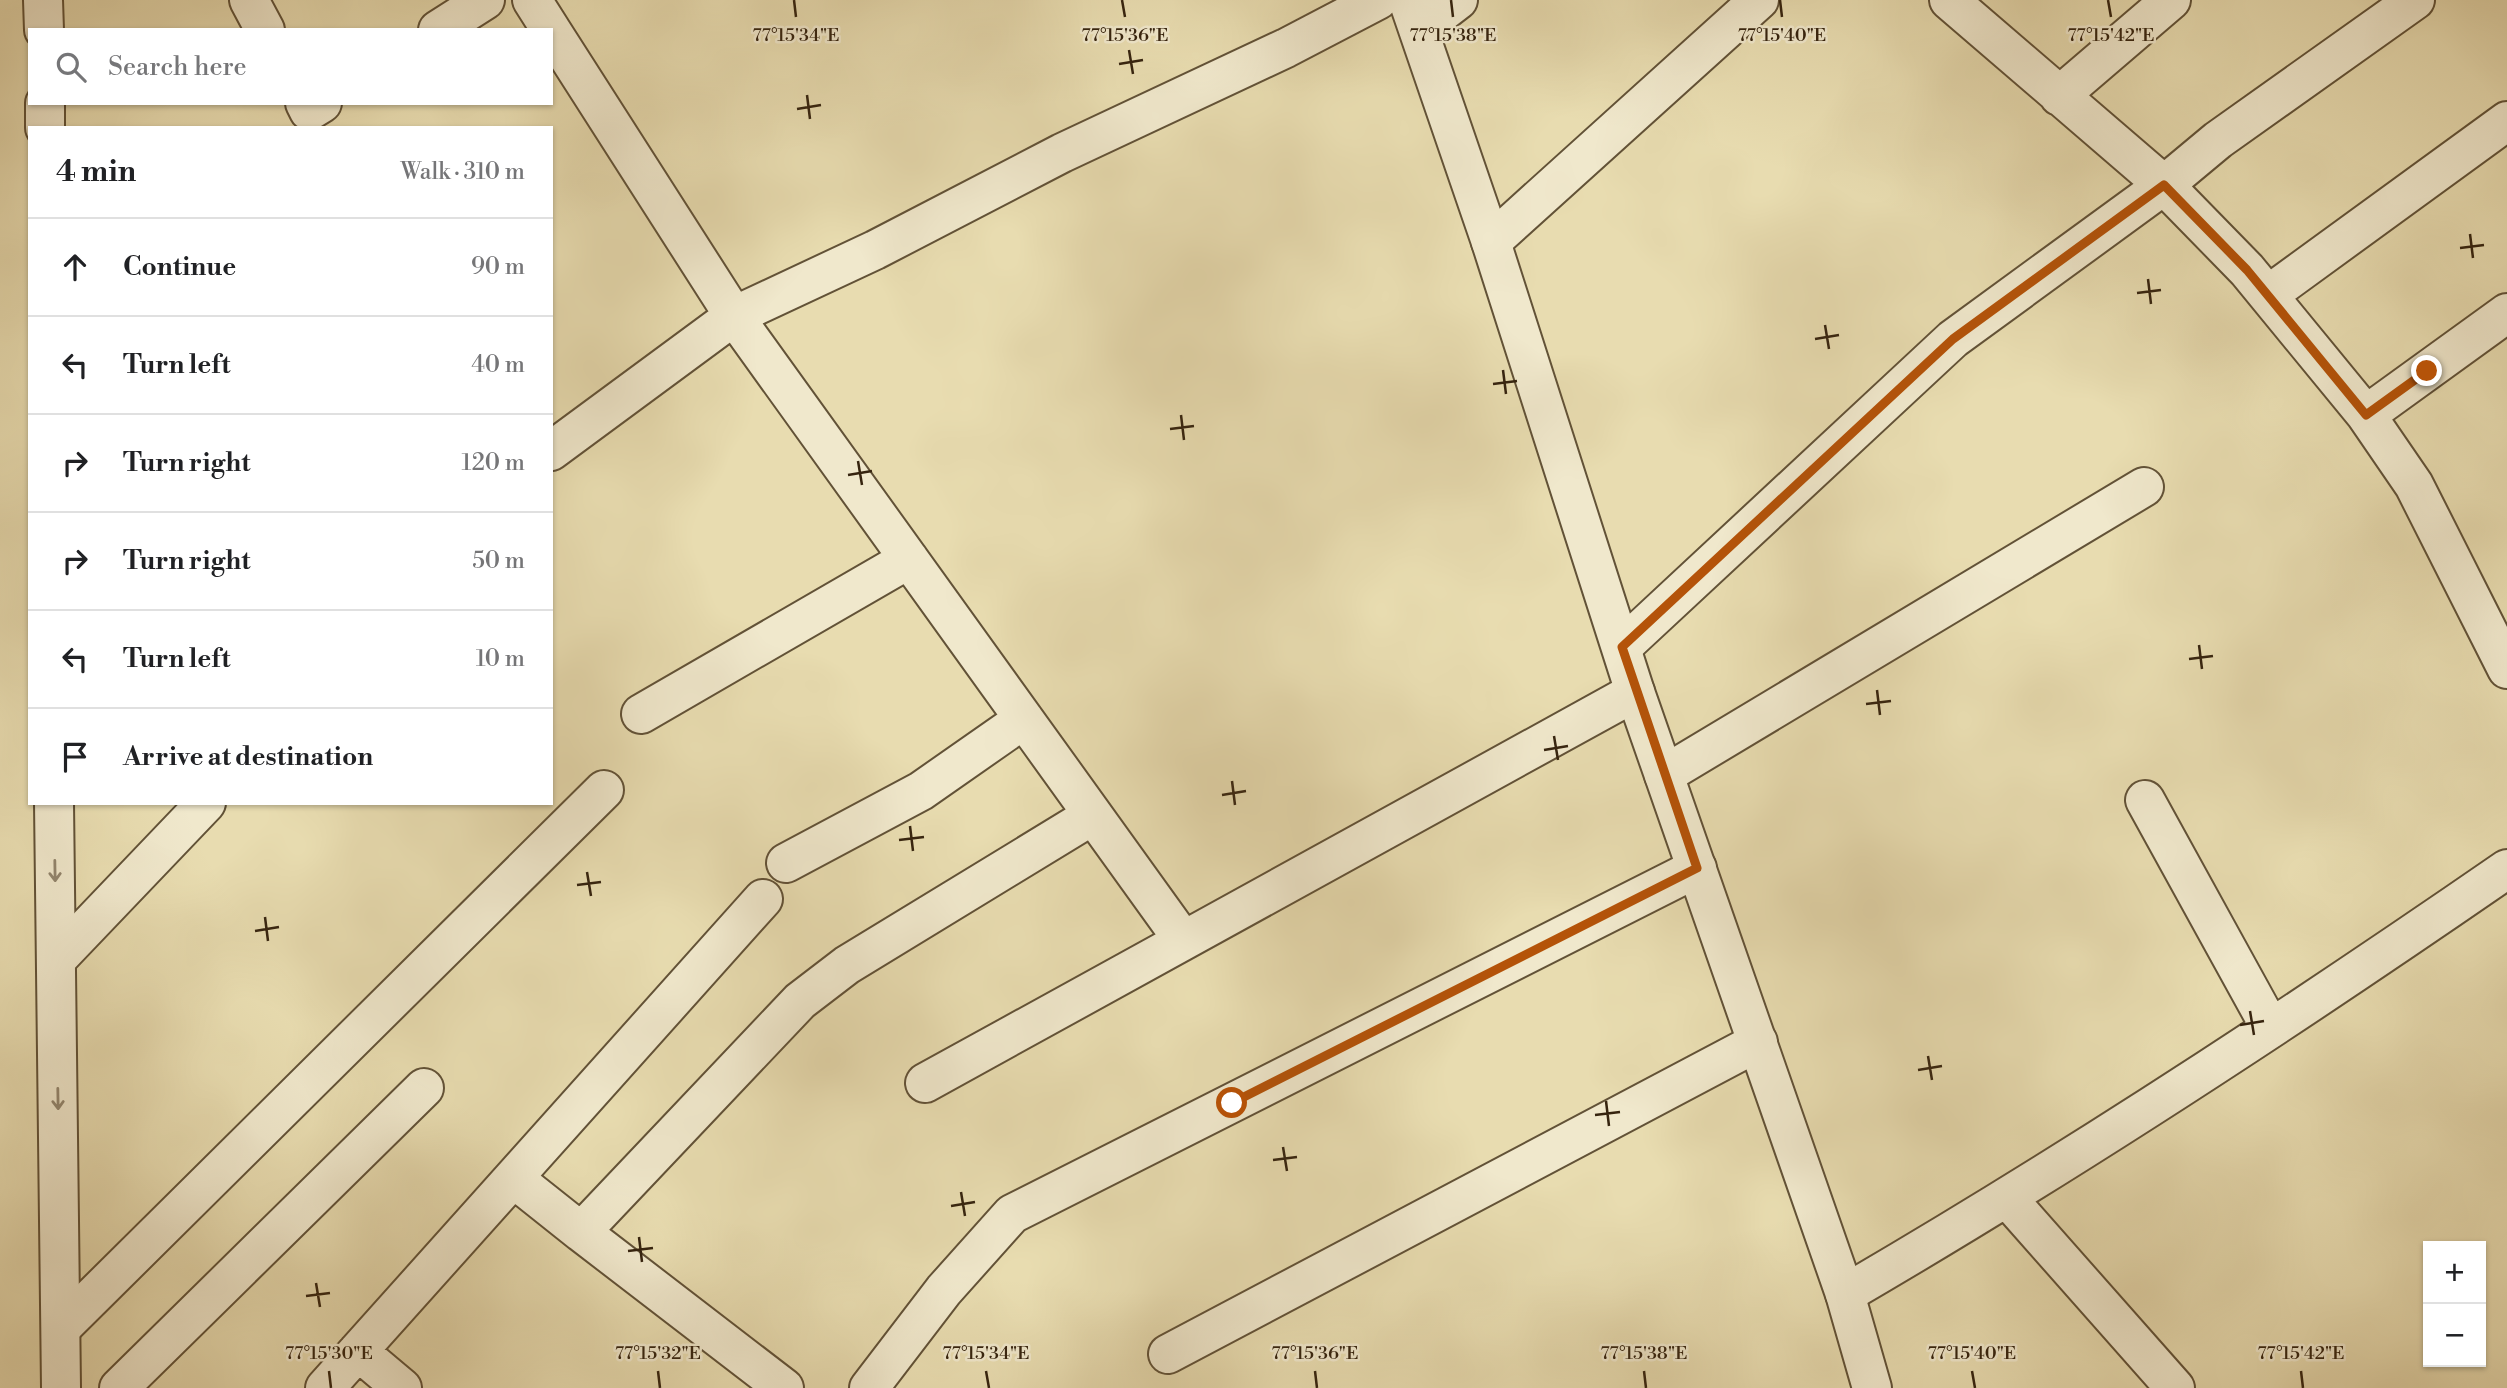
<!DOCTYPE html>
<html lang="en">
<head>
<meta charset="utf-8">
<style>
	body { margin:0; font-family:"Libre Bodoni",serif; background:#f2f2f2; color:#202124 }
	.controls { position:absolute; right:21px; bottom:21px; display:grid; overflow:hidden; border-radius:0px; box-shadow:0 2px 5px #0004 }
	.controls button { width:63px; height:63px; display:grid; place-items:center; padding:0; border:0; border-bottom:2px solid #e0e0e0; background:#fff; color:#202124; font:35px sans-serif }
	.stop { position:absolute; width:21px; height:21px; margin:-16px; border:5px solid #b45309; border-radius:50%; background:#fff }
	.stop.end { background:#b45309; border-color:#fff; box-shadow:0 2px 7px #0008 }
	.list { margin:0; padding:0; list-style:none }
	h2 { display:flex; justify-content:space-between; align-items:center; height:91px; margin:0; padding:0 28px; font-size:30px }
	h2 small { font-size:23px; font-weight:400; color:#757577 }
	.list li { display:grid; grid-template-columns:46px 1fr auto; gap:21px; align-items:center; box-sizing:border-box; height:98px; padding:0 28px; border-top:2px solid #e0e0e0 }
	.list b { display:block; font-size:26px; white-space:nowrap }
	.list em { font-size:23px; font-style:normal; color:#757577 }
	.icon { flex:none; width:38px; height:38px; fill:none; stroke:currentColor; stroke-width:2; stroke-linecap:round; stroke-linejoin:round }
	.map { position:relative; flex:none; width:2507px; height:1388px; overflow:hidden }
	.search { position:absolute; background:#fff; box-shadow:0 2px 5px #0004; left:28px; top:28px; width:525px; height:77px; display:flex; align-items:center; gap:18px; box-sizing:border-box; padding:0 24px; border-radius:0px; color:#757577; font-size:26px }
	.panel { position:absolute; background:#fff; box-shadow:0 2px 5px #0004; left:28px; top:126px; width:525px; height:679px; border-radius:0px }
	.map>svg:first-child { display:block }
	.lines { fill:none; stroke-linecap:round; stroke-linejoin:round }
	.minor-casing { stroke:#625237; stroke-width:42 }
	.tertiary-casing { stroke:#625237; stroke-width:42 }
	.minor { stroke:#f0e8cc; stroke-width:38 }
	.tertiary { stroke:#f0e8cc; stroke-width:38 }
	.oneway { stroke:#93866e }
	.route { stroke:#b45309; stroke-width:9 }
	.ticks { fill:none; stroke:#36240f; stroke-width:2.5 }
	.ticks-label { font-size:18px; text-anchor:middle; fill:#36240f; stroke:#f0e8cc; stroke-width:5; stroke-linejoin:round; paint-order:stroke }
</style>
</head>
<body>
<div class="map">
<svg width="2507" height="1388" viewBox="0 0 2507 1388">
	<rect width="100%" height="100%" fill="#e8dcb0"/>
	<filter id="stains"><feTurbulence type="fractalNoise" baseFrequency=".00286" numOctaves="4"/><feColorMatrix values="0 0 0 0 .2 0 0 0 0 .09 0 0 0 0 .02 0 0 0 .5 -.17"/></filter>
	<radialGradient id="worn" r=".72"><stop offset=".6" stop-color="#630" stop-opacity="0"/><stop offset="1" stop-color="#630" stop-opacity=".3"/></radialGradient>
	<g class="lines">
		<g class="minor-casing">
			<path id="minor" d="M249,0L265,30
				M532,0L551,30
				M1949,0L2164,185L2247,270L2366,415L2414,485L2507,669
				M438,30L485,0
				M551,30L734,316L1183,940
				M1419,30L1458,0
				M2059,96L2171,0
				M305,103L309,111L322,103
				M1491,242L1759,0
				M2268,295L2507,121
				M2366,415L2507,313
				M551,451L734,316L875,250L1062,153L1286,48L1378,0
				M1622,647L1953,339L2164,185L2218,140L2415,0
				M641,714L909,559
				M1664,775L2144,487
				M2145,800L2270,1027
				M786,863L921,791L1024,719
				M56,960L206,803
				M925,1083L1635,692
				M513,1178L581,1232L800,1001L847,965L1093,815
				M2007,1198L2175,1388
				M581,1232L784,1388
				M1845,1294C2072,1162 2291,1018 2507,869
				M62,1327L604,790
				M358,1351L402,1388
				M1168,1354L1758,1042
				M119,1388L424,1088
				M325,1388L763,899
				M869,1388L944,1290L1012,1214L1697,868"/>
		</g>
		<g class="tertiary-casing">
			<path id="tertiary" d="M43,0L44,30
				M1408,0L1491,242L1635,692L1845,1294L1872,1388
				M45,103V128
				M54,803L61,1388"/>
		</g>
		<use href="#minor" class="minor"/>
		<use href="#tertiary" class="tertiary"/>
	</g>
	<defs><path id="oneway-shaft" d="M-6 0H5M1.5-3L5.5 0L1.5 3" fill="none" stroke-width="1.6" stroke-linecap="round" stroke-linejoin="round" transform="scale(1.75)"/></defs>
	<g class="oneway">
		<use href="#oneway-shaft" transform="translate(55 871) rotate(89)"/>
		<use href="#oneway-shaft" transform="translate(58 1099) rotate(89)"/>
	</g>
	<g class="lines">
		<path class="route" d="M1232,1103L1697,868L1622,647L1953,339L2164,185L2247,270L2366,415L2427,371"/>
	</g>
	<path class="ticks" d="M794,0L796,17M1122,0L1125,17M1451,0L1453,17M1780,0L1782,17M2108,0L2111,17M1129,50L1133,74M1119,64L1143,60M807,95L810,119M797,109L821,105M2470,234L2473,258M2460,248L2484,245M2148,279L2151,304M2137,293L2161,290M1825,325L1829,349M1815,339L1839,335M1503,370L1506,394M1493,384L1517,381M1181,415L1184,440M1170,429L1194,426M858,461L862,485M848,475L872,471M2199,645L2202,669M2189,659L2213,656M1877,690L1880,715M1866,704L1891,701M1554,736L1558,760M1544,750L1568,746M1232,781L1235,805M1222,795L1246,791M910,826L913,851M899,840L924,837M587,872L591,896M577,885L601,882M265,917L268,941M255,931L279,927M2250,1011L2254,1035M2240,1025L2264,1021M1928,1056L1932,1080M1918,1070L1942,1066M1606,1101L1609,1126M1595,1115L1620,1112M1283,1147L1287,1171M1273,1160L1297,1157M961,1192L965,1216M951,1206L975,1202M639,1237L642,1262M628,1251L653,1248M316,1283L320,1307M306,1296L330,1293M329,1371L331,1388M658,1371L660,1388M986,1371L989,1388M1315,1371L1317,1388M1644,1371L1646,1388M1972,1371L1975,1388M2301,1371L2303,1388"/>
	<g class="ticks-label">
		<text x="796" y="41">77°15'34"E</text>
		<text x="1125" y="41">77°15'36"E</text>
		<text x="1453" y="41">77°15'38"E</text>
		<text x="1782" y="41">77°15'40"E</text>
		<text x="2111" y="41">77°15'42"E</text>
		<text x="329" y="1359">77°15'30"E</text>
		<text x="658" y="1359">77°15'32"E</text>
		<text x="986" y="1359">77°15'34"E</text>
		<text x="1315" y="1359">77°15'36"E</text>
		<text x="1644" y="1359">77°15'38"E</text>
		<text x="1972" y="1359">77°15'40"E</text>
		<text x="2301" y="1359">77°15'42"E</text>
	</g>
	<rect width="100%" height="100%" filter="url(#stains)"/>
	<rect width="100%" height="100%" fill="url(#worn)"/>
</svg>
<div class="controls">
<button>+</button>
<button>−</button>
</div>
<div class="stop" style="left:1232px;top:1103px"></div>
<div class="stop end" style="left:2427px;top:371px"></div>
<div class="search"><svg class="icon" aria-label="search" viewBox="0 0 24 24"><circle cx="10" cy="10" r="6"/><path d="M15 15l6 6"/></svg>Search here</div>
<section class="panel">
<h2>4 min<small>Walk · 310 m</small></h2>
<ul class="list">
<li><svg class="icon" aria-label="ahead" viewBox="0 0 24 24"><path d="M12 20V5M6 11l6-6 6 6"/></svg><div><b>Continue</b></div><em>90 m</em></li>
<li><svg class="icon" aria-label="left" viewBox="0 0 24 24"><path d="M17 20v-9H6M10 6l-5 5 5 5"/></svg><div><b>Turn left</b></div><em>40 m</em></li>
<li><svg class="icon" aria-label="right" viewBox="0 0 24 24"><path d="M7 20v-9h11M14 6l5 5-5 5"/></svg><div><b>Turn right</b></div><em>120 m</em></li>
<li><svg class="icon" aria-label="right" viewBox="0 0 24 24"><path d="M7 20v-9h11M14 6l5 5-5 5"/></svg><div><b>Turn right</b></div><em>50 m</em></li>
<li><svg class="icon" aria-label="left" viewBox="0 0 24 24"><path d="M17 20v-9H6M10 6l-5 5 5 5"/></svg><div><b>Turn left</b></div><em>10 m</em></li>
<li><svg class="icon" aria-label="arrive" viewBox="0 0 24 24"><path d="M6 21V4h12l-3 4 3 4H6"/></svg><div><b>Arrive at destination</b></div></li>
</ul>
</section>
</div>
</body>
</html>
